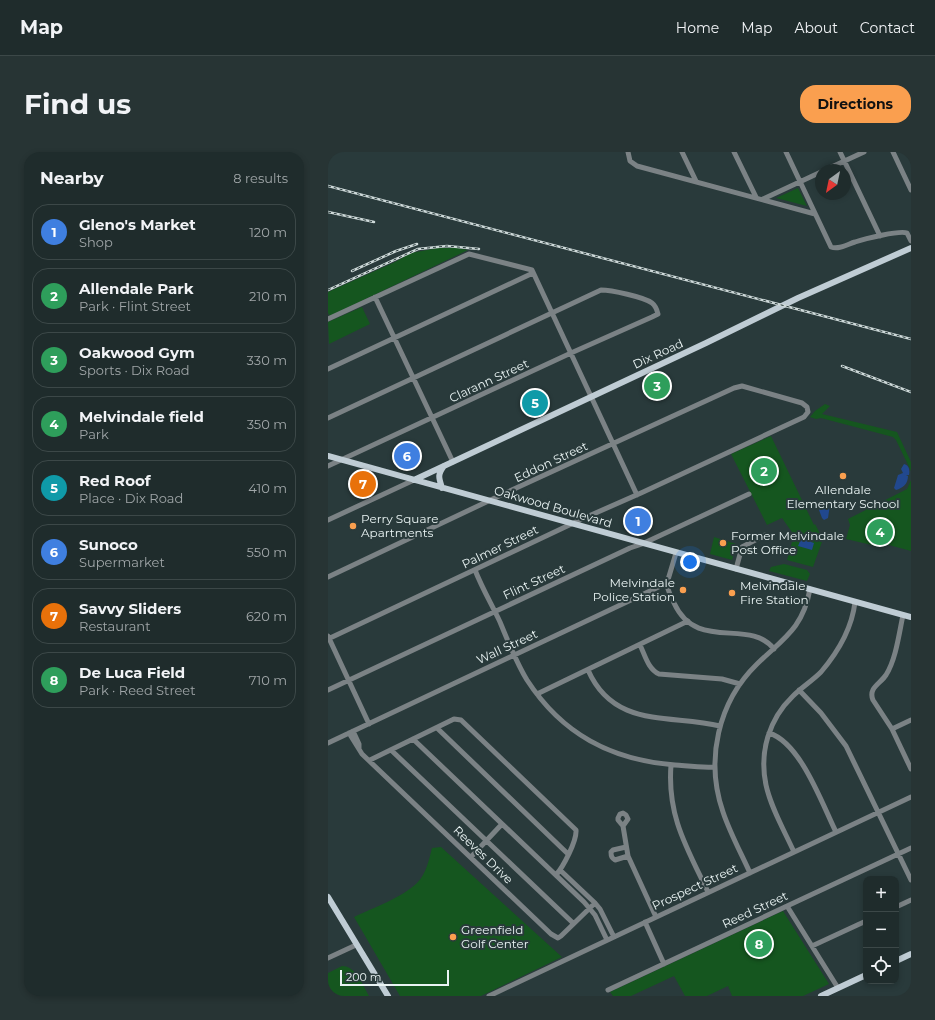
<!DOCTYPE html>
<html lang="en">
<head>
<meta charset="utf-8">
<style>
	body { margin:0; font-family:Montserrat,sans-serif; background:#273434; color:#f1f3f6 }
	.controls { position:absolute; right:12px; bottom:12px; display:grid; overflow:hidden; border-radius:8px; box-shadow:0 2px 6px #0003 }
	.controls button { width:36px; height:36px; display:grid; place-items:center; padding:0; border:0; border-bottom:1px solid #3c4848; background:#1f2c2c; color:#f1f3f6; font:20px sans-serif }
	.compass { position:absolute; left:487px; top:12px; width:36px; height:36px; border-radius:50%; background:#1f2c2c; box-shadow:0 2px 6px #0003; rotate:213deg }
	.scale { position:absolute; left:12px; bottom:10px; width:109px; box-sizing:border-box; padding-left:4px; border:2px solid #e9f3f3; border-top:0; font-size:11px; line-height:14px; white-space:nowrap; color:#e9f3f3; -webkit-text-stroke:3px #293a3b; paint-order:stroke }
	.you { position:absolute; left:362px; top:410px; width:14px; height:14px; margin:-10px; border:3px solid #fff; border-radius:50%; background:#1a73e8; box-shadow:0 0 0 6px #1a73e833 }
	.badge { display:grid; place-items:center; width:26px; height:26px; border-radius:50%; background:#fa9f4f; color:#fff; font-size:13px; font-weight:700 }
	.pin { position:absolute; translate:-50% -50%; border:2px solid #fff; box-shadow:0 1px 4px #0006 }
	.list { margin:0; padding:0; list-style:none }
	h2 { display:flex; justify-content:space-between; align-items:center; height:52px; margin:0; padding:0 16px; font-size:17px }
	h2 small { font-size:13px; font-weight:400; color:#a1a7a9 }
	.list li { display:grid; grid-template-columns:26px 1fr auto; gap:12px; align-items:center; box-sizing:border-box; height:56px; margin:0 8px 8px; padding:0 8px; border:1px solid #3c4848; border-radius:16px }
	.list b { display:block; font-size:15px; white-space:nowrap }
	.list p { margin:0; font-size:13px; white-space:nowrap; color:#a1a7a9 }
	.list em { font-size:13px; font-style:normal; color:#a1a7a9 }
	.icon { flex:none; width:22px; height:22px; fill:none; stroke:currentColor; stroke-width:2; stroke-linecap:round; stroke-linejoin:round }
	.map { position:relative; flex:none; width:583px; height:844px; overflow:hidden; border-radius:16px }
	header { display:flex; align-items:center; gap:24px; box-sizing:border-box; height:56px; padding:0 20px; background:#1f2c2c; border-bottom:1px solid #3c4848 }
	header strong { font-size:19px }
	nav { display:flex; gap:22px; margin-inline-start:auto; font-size:14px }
	.intro { display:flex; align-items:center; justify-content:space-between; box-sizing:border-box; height:96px; padding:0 24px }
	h1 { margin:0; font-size:28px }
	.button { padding:10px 18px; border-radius:16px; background:#fa9f4f; color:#111; font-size:14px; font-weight:700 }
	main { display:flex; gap:24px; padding:0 24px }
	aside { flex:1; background:#1f2c2c; border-radius:16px; box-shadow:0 2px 6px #0003 }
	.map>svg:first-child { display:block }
	.green { fill:#15561f }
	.water { fill:#21488e }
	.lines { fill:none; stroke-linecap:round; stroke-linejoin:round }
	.minor { stroke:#7b8285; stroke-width:5 }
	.major { stroke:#bfccd4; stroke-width:6 }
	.rail-casing { stroke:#ced9d9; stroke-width:2.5 }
	.rail { stroke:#293a3b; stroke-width:1; stroke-dasharray:3; stroke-linecap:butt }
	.poi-dot { fill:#fa9f4f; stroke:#293a3b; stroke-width:1.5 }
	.labels { text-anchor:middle; stroke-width:4; stroke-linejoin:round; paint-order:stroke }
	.street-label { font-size:12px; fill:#e9f3f3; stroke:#293a3b }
	.poi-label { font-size:12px; fill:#e9f3f3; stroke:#293a3b; text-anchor:start }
</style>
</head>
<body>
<header>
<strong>Map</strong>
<nav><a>Home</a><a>Map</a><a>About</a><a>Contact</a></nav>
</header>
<div class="intro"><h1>Find us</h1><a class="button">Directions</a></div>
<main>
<aside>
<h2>Nearby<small>8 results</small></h2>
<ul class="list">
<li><span class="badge" style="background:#3f7fe0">1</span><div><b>Gleno's Market</b><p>Shop</p></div><em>120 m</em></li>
<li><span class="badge" style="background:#2e9e5b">2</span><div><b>Allendale Park</b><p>Park · Flint Street</p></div><em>210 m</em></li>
<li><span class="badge" style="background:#2e9e5b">3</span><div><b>Oakwood Gym</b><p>Sports · Dix Road</p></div><em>330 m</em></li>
<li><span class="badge" style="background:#2e9e5b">4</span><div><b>Melvindale field</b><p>Park</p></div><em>350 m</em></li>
<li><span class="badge" style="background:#0f9aa8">5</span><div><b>Red Roof</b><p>Place · Dix Road</p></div><em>410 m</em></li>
<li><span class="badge" style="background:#3f7fe0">6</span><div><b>Sunoco</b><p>Supermarket</p></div><em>550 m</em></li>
<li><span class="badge" style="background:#e8710a">7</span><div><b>Savvy Sliders</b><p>Restaurant</p></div><em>620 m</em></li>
<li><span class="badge" style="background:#2e9e5b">8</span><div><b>De Luca Field</b><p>Park · Reed Street</p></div><em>710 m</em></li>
</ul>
</aside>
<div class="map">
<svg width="583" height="844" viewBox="0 0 583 844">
	<rect width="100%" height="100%" fill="#293a3b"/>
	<path class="green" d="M470,36L479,54L448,46Z
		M110,96H129L140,98L2,164L0,161V140L67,110L83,101Z
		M34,155L42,172L1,192L0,170Z
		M497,252L502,254L494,262L569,280L583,310V319L568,288L565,285L493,266L488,267L482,265L487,259Z
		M443,284L486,373L487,372L495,387L485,415L459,408L466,383L454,366L439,373L403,302Z
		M583,328V399L550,390L548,394L518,387L522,373L520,367L579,337Z
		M386,385L408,392L404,408L382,402Z
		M456,412L479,418L482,422L479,429L441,419L443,415Z
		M113,695L234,805L153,844H72L26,765C45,756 75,745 89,731C98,722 101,708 104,696Z
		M455,759L501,832L475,844H404L400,834L379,844H357L346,824L303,844H285L282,840Z
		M14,814C28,814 35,833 41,844H0V821Z"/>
	<path class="water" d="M576,312C581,313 582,318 581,323H578L580,324C580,332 575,336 568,338L566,336L570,323L575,321L573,317Z
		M498,351L502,353L500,366L496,368L494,366L491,358L492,354Z
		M477,383L484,385L483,390L486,391L484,398L470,394L473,387L475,388Z"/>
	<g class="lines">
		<path class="minor" d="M300,0L302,9L309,14L487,62
			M354,0L368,29
			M406,0L428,45
			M458,0L503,95C511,98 520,92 527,90C536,87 572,78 579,81L583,89
			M512,0L552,84
			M565,0L583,38
			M497,18L536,0
			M435,47L493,20
			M47,145L125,310
			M0,167L141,102L204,118L309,343
			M0,217L205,121
			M0,266L273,138C283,138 316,145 324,151C328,154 329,158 330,162L324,165L243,201L0,314
			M0,368L86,328
			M408,417L414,395L437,383
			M147,418C154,436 164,453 172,470C180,489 188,510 199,528C234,582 283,608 347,613C360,614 373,616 387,615
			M0,425L171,344L406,236L414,234L474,251L479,255L480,260L476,265L313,341L254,367L0,487
			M339,431C339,438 343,444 346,451C369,501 421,465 446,497
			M575,463C571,482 568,507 558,523C552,532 540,536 545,548L564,577L583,617
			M0,484L41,572
			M312,493C317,503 320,517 331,522L394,527L412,532
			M260,518C286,577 342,562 392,574
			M0,538L302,396L314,392L421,342
			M471,538L493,561L518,594L583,728
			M209,542L360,469
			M109,576L240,702
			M564,577L583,568
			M25,579L31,592V596
			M21,581L34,602L223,782L230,786L233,784L267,751
			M441,581C473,591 494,652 508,680
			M85,587L256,750L267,763L279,788
			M0,591L339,431L348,401
			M63,598L245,771
			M42,608L126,567L133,568L248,678C249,689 235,715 228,723
			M343,613C339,664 359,696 380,740
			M295,674L300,667L298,663L295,661L292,662L290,666V668L295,674L300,704L328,765
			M298,695L285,698L283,700C283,705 284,706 287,708L300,704
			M466,700C456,678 443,656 438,633C431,600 441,567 465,544C474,535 484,529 493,520C510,500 524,476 527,450
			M143,705L174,672
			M232,718L267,751L272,757L286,785
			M422,721C413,701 402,681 395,660C377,608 390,550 429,512C456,486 475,476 482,437
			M459,754L510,836
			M568,755L583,748
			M317,770L336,812
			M484,794L538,769
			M0,806L28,793
			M280,838L583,696
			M161,844L583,645"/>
		<path class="major" d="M0,304L583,465
			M86,328L378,191L470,146L583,96
			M114,336C111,326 109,323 116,314
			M0,745L60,844
			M568,809L583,802
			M493,844L538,823"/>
		<g class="rail-casing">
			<path id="rail" d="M0,34L583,187
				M0,60L46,70
				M24,119L68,99L89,92
				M0,138L90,97L119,94L151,97
				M514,214L583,240"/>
		</g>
		<use href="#rail" class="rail"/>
	</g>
	<g class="poi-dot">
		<circle cx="515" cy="324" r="4"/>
		<circle cx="25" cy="374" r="4"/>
		<circle cx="395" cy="391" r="4"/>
		<circle cx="355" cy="438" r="4"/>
		<circle cx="404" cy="441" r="4"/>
		<circle cx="125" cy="785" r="4"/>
	</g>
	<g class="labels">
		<g class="street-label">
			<text transform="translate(330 202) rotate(-25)" y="4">Dix Road</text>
			<text transform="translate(161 229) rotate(-25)" y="4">Clarann Street</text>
			<text transform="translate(223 310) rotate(-25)" y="4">Eddon Street</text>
			<text transform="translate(225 355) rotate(16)" y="4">Oakwood Boulevard</text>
			<text transform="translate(172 395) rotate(-26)" y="4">Palmer Street</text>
			<text transform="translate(206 430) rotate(-25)" y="4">Flint Street</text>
			<text transform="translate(179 495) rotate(-25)" y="4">Wall Street</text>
			<text transform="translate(155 703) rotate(44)" y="4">Reeves Drive</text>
			<text transform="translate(367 735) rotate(-25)" y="4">Prospect Street</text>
			<text transform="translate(427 758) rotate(-25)" y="4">Reed Street</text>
		</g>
		<g class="poi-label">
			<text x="515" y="342" text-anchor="middle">Allendale<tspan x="515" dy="14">Elementary School</tspan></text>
			<text x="33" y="371">Perry Square<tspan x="33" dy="14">Apartments</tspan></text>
			<text x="403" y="388">Former Melvindale<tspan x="403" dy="14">Post Office</tspan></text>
			<text x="347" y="435" text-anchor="end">Melvindale<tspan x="347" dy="14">Police Station</tspan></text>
			<text x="412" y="438">Melvindale<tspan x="412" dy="14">Fire Station</tspan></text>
			<text x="133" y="782">Greenfield<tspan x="133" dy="14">Golf Center</tspan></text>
		</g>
	</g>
</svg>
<div class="controls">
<button>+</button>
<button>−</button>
<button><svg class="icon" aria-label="locate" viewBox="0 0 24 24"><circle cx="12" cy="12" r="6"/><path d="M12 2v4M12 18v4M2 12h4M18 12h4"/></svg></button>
</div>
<svg class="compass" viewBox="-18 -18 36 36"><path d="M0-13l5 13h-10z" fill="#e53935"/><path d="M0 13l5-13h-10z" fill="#a1a7a9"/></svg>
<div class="scale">200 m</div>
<div class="you"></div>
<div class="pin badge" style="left:310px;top:369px;background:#3f7fe0">1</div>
<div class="pin badge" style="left:436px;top:319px;background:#2e9e5b">2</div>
<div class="pin badge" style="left:329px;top:234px;background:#2e9e5b">3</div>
<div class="pin badge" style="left:552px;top:380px;background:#2e9e5b">4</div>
<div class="pin badge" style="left:207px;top:251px;background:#0f9aa8">5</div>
<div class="pin badge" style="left:79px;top:304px;background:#3f7fe0">6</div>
<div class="pin badge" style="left:35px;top:332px;background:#e8710a">7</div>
<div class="pin badge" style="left:431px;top:792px;background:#2e9e5b">8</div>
</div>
</main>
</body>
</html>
